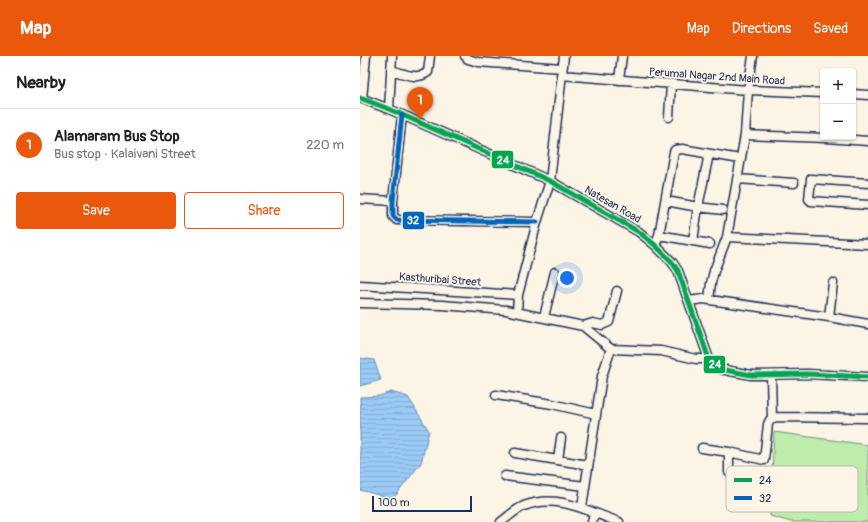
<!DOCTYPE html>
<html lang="en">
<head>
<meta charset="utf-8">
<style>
	body { margin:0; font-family:Pangolin,sans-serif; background:#f2f2f2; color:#202124 }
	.controls { position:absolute; right:12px; top:12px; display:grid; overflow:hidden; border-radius:4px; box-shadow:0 1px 3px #0004 }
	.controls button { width:36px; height:36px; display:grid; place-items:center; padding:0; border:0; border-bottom:1px solid #e0e0e0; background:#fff; color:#202124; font:20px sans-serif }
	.scale { position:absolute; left:12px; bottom:10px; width:100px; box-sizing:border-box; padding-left:4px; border:2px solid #1b2f5e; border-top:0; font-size:11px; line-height:14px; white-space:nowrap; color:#1b2f5e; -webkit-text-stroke:3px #fcf5e5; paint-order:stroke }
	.you { position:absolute; left:207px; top:222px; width:14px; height:14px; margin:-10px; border:3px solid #fff; border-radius:50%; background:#1a73e8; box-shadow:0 0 0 6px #1a73e833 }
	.badge { display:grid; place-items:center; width:26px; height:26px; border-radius:50%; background:#ea580c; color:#fff; font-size:13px; font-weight:700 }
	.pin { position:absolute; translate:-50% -33px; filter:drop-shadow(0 1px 2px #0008) }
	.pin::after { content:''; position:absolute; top:21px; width:14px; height:12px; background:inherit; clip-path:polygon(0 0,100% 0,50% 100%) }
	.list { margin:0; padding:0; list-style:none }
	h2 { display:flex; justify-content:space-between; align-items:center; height:52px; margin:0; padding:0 16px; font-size:17px }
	h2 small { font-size:13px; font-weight:400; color:#757577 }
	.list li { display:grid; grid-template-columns:26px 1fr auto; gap:12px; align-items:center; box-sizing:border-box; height:72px; padding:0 16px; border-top:1px solid #e0e0e0 }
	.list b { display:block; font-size:15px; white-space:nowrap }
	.list p { margin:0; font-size:13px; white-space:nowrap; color:#757577 }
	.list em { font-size:13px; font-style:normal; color:#757577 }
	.actions { display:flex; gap:8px; padding:12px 16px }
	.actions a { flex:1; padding:9px 0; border:1px solid #ea580c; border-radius:4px; text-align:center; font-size:14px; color:#ea580c }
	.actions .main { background:#ea580c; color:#fff }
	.map { position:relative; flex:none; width:508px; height:466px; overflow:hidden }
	header { display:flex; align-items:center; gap:24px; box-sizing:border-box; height:56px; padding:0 20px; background:#ea580c; color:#fff }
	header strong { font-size:19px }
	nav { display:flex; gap:22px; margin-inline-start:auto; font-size:14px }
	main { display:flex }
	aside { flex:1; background:#fff }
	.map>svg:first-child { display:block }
	.park { fill:#beecab; stroke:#6c8e84 }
	.water { fill:url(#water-rules); stroke:#678cb9 }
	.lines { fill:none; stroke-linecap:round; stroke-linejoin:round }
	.minor-casing { stroke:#1b2f5e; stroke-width:11 }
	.minor { stroke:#fcf5e5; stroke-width:8 }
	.bus-1-casing { stroke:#fcf5e5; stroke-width:8 }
	.bus-2-casing { stroke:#fcf5e5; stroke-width:8 }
	.bus-1 { stroke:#00a651; stroke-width:5 }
	.bus-2 { stroke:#0065bd; stroke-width:5 }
	.labels { text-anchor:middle; stroke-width:4; stroke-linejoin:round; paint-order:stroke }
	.street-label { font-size:11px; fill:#1b2f5e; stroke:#fcf5e5 }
	.key { fill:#fcf5e5; stroke:#b8babc; stroke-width:1 }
	.key-label { font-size:11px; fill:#1b2f5e }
	.line-badge { stroke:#fcf5e5; stroke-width:1.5 }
	.badge-label { font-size:11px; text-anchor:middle; font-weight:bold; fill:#fff }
</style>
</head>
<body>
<header>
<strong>Map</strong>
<nav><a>Map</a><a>Directions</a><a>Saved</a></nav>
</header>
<main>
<aside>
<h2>Nearby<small></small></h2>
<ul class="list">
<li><span class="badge">1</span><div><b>Alamaram Bus Stop</b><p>Bus stop · Kalaivani Street</p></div><em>220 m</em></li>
</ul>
<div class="actions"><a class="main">Save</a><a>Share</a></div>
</aside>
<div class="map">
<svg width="508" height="466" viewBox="0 0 508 466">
	<defs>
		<pattern id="water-rules" width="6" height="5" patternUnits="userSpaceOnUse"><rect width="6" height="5" fill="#9acaf6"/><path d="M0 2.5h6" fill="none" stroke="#84aed5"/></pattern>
	</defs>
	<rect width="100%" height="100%" fill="#fcf5e5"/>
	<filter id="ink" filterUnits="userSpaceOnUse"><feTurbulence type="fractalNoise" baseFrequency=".025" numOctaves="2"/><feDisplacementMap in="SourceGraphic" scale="8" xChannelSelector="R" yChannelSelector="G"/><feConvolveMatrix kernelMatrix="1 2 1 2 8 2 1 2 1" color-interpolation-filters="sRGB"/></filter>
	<g filter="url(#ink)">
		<path class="park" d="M414,376L508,389V466H431L410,460Z"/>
		<path class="water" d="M0,302L14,304L21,324L0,330Z
			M31,336L48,341L69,375L61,407L33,443L0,434V341L19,340Z"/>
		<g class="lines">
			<g class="minor-casing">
				<path id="minor" d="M105,0L108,3L118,6L202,12
					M31,14C43,17 57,25 68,16L70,0
					M201,19L388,34L463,37
					M259,24L262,0
					M493,38L508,39
					M0,42L29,53L190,125L279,176L295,189L312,206L318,215L349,303L360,313L391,319L447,318L508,321
					M2,43L6,0
					M29,53L32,0
					M42,59L33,145V160L37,164L177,166
					M309,61L311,28
					M385,79L466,82L508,85
					M377,123L434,127
					M508,127L451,123L449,143L451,145L508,149
					M0,143L33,145
					M306,145L338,151L349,98
					M299,179L333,185L338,151L363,154
					M367,181L508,188
					M333,185L350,188
					M295,189L299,179L314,96L315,94L322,93L380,103
					M473,227L469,261L508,268
					M0,229L158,239
					M349,244L351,227L354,215L367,181L385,79L388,34L393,0
					M329,245L343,243L469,261
					M0,247L82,249L146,254L223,270L251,293L301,295L336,303H349
					M157,256L158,239L177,166L190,125L204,0
					M184,261L195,216
					M223,270L233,267L242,269L249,266L257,235
					M411,319L412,363
					M136,339L192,348L236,358
					M342,392L369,396V416
					M369,396L404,404L408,368L410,364L415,361L508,362
					M155,397L228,409
					M198,404L201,382
					M145,420L225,430
					M222,451L242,320L251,293
					M141,466C148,461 156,453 164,450C197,437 227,455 259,466
					M232,466L234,457"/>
			</g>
			<use href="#minor" class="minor"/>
			<g class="bus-1-casing">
				<path id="bus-1" d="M0,42L29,53L190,125L279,176L295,189L312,206L318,215L349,303L360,313L391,319L447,318L508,321"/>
			</g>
			<g class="bus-2-casing">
				<path id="bus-2" d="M42,59L33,145V160L37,164L177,166"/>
			</g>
			<use href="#bus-1" class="bus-1"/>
			<use href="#bus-2" class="bus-2"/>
		</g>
	</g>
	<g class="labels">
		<g class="street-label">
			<text transform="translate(357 20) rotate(4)" y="4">Perumal Nagar 2nd Main Road</text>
			<text transform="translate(253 148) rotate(30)" y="4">Natesan Road</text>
			<text transform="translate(80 223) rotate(4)" y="4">Kasthuribai Street</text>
		</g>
	</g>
	<rect x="366" y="410" width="132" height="46" rx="6" class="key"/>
	<rect x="374" y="422" width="18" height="4" fill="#00a651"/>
	<rect x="374" y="440" width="18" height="4" fill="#0065bd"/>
	<g class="key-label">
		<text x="399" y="428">24</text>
		<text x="399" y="446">32</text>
	</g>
	<g class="line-badge">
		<rect x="131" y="94" width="23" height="19" rx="4" fill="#00a651"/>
		<rect x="42" y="155" width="23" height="19" rx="4" fill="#0065bd"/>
		<rect x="343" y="299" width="23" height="19" rx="4" fill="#00a651"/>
	</g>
	<g class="badge-label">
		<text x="143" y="108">24</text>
		<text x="53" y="168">32</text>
		<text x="355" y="312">24</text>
	</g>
</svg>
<div class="controls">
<button>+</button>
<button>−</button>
</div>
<div class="scale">100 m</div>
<div class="you"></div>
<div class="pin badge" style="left:60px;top:64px">1</div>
</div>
</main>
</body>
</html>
